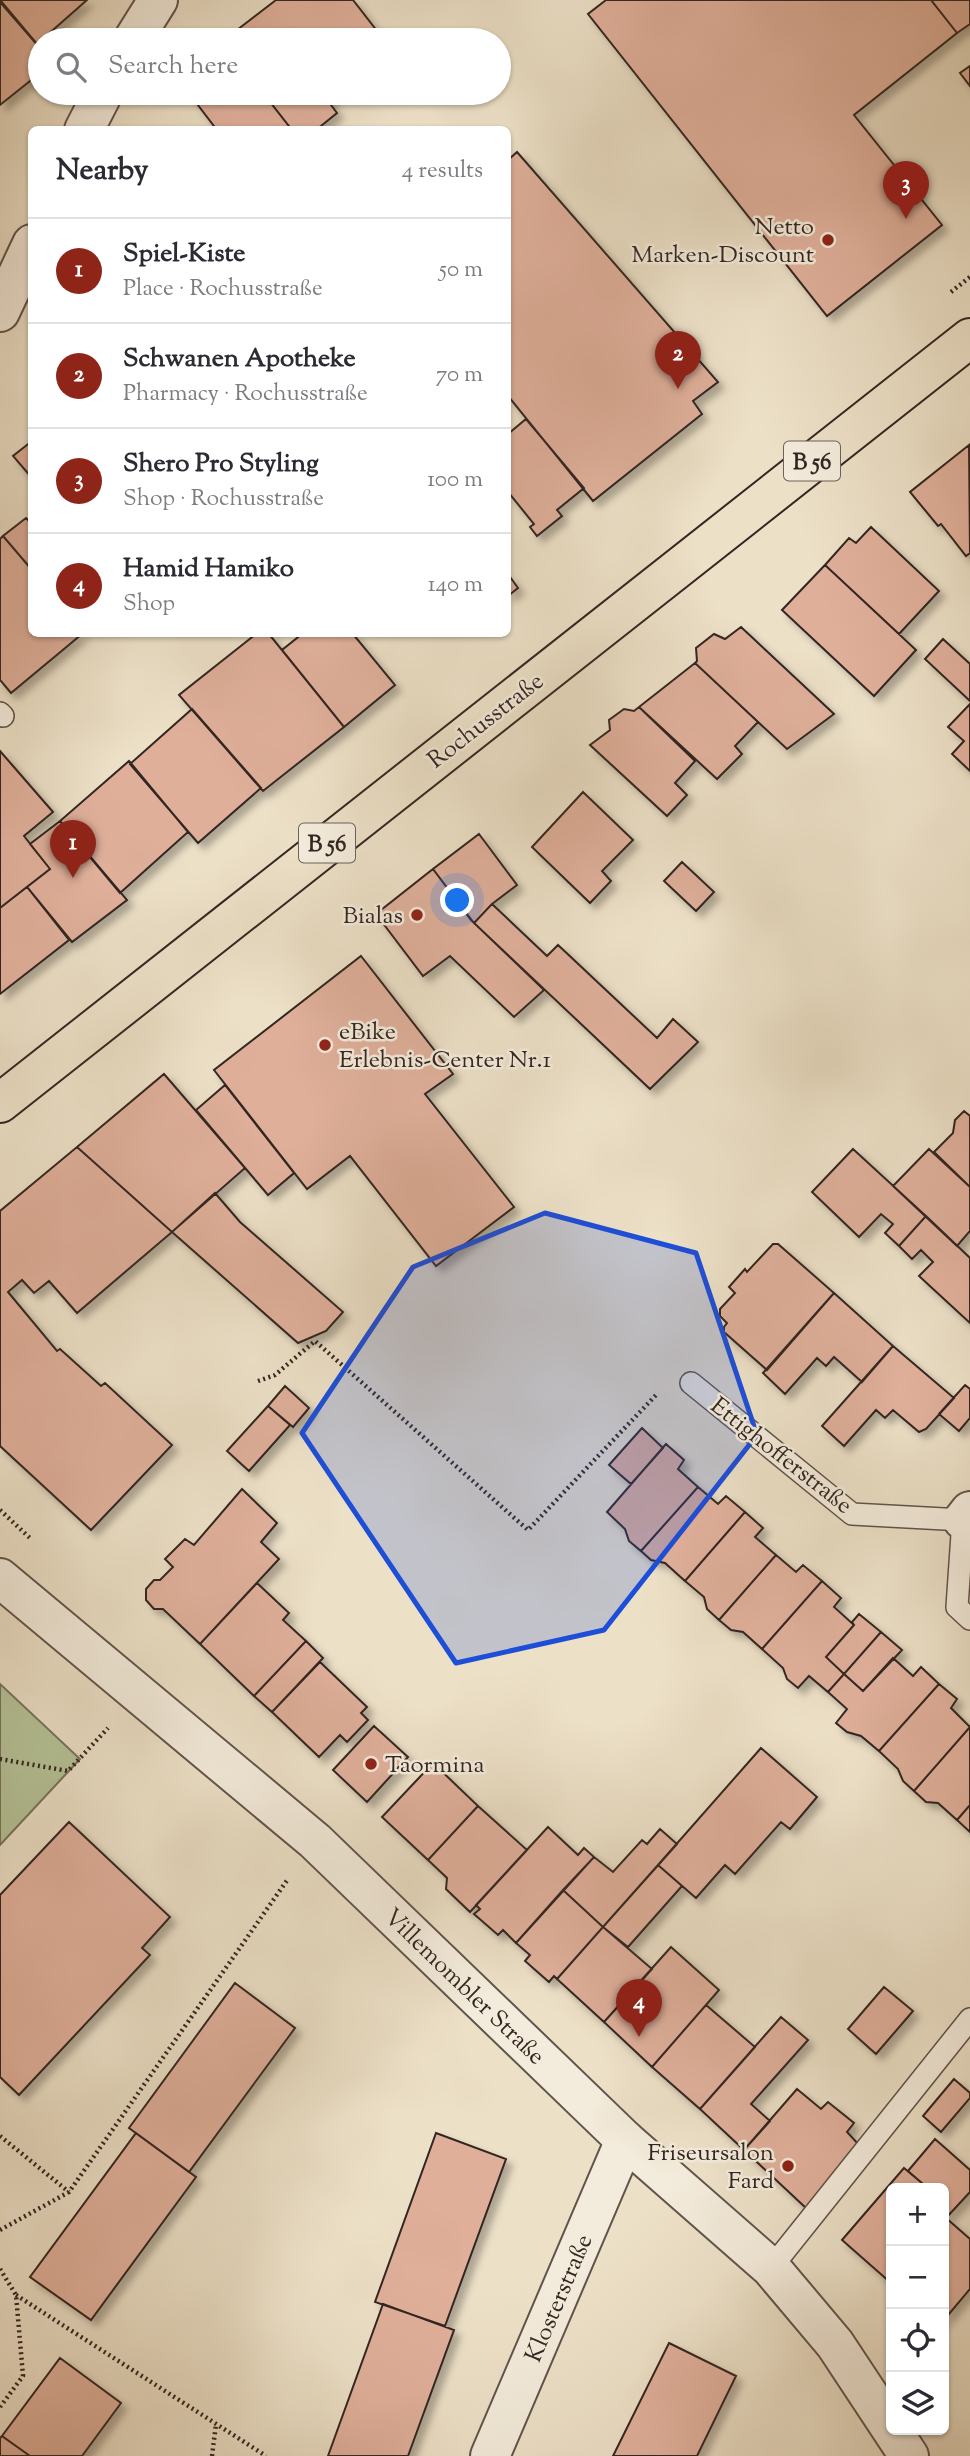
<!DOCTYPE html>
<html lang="en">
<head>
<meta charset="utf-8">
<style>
	body { margin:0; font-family:"Sorts Mill Goudy",serif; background:#f2f2f3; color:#2b2b33 }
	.controls { position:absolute; right:21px; bottom:21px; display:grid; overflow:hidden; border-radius:10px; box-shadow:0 2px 5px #0004 }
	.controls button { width:63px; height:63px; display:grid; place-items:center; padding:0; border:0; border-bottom:2px solid #e1e1e2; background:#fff; color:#2b2b33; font:35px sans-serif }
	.you { position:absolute; left:458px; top:901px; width:24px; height:24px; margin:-18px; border:5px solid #fff; border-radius:50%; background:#1a73e8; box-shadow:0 0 0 10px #1a73e833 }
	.badge { display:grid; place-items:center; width:46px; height:46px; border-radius:50%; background:#8f2418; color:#fff; font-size:23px; font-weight:700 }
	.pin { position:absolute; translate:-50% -58px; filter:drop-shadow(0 2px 4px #0008) }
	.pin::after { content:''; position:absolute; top:37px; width:24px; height:21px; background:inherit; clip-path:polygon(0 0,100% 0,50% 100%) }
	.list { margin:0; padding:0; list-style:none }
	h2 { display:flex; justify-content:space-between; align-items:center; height:91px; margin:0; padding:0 28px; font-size:30px }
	h2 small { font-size:23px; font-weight:400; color:#7c7c81 }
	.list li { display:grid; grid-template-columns:46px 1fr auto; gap:21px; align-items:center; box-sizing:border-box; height:105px; padding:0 28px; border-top:2px solid #e1e1e2 }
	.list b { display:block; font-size:26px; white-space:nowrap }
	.list p { margin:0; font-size:23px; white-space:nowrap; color:#7c7c81 }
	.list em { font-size:23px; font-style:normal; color:#7c7c81 }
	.icon { flex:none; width:38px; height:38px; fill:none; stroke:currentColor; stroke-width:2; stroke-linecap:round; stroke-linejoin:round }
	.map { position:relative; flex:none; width:970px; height:2456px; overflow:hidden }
	.search { position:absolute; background:#fff; box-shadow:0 2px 5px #0004; left:28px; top:28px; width:483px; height:77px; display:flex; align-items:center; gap:18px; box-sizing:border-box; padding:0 24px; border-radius:38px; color:#7c7c81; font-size:26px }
	.panel { position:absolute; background:#fff; box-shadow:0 2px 5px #0004; left:28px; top:126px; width:483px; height:511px; border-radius:10px }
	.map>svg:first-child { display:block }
	.green { fill:#b5c398; stroke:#74745d; stroke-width:2 }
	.building { fill:#dfaf9a; stroke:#332622; stroke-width:2; filter:url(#shadow) }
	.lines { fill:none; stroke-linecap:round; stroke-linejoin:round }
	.service-casing { stroke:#61544b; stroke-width:24 }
	.minor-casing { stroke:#61544b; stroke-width:42 }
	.tertiary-casing { stroke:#61544b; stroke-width:42 }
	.primary-casing { stroke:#332622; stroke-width:42 }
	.path { stroke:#332622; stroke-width:4.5; stroke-dasharray:2 3.5; stroke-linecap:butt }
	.service { stroke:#f3ebdb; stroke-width:21 }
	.minor { stroke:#f3ebdb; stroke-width:38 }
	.tertiary { stroke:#f3ebdb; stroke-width:38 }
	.primary { stroke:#ece0c7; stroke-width:38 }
	.marked { fill:#1d4ed8; fill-opacity:0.2; stroke:#1d4ed8; stroke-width:5; stroke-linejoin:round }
	.poi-dot { fill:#8f2418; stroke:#f3ebdb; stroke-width:2.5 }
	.labels { text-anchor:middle; stroke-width:5; stroke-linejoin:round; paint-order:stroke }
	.shield { fill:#f3ebdb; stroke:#6d615a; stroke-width:2 }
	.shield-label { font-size:23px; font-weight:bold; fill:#332622 }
	.poi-label { font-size:24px; fill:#332622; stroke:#f3ebdb; text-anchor:end }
	.street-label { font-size:24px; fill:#332622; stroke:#f3ebdb }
</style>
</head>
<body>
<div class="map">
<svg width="970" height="2456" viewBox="0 0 970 2456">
	<defs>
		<filter id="shadow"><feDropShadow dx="6" dy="6" stdDeviation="3.5" flood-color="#0004"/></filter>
	</defs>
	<rect width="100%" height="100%" fill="#ece0c7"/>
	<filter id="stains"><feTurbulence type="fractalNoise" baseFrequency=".00286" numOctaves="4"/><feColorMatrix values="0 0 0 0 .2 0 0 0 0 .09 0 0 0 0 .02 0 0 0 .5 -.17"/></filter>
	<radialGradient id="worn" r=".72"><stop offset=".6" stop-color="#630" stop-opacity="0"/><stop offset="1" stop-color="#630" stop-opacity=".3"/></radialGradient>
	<path class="green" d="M0,1684L80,1759L0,1845Z"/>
	<path class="building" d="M0,0H87L37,44Z
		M276,0H353L384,40H224Z
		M606,0H931L957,33L854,115L942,225L827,316L588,14Z
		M931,0H970V24L957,33Z
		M0,2L40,48V73L0,105Z
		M970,66V86L960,73Z
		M195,93H263L292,130H217L191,96Z
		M263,93H337L328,101L337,113L316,130H292Z
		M517,152L718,382L693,401L702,414L593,501L508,396V160Z
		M526,419L584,488L557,510L562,516L537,536L530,527L534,524L508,492V434Z
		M32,441V478L13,456Z
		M969,445L970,553L966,556L941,524L938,526L910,492Z
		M26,518L32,524V570L3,536Z
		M871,527L939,591L899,634L825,565L849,538L856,543Z
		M3,536L32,570V634H82L11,693L0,680V539Z
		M825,565L916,650L874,696L782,610Z
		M508,574L518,588L508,596Z
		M741,627L834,714L787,749L695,663L697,661L696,648L714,634L725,639Z
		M256,634H269L344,727L263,791L179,695Z
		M302,634H353L395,685L344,727L282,650Z
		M943,639L970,664V701L925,659Z
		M695,663L758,722L735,746L742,754L717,779L639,707Z
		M970,704V771L952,754L964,741L948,727Z
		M639,707L695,761L675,783L687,795L667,816L590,745L610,730L609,720L624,709L634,711Z
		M192,709L261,788L198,843L130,764Z
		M0,751L53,812L24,836L50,869L0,908Z
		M129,761L188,832L120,893L60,821Z
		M583,792L633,840L602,871L611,881L590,903L532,847Z
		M60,821L127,900L72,942L27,887L50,869L30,844Z
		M479,834L517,885L492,904L474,923L433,869Z
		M682,862L714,892L696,911L664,881Z
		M433,869L471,920L544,990L514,1017L450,956L423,976L376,914Z
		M27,887L69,940L0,994V908Z
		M492,904L547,956L558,945L657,1038L673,1019L698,1042L650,1089L474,923Z
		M361,956L453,1074L425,1094L514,1207L436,1266L350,1156L307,1189L214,1070Z
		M164,1074L245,1168L172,1232L77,1147Z
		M225,1085L294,1173L268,1195L196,1110Z
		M964,1111L970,1116V1187L934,1152L953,1133L955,1120Z
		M77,1147L172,1232L77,1313L49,1281L34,1293L22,1280L8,1292L57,1351L60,1349L101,1386L105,1383L172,1445L91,1530L0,1446V1211Z
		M853,1149L926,1216L899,1246L885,1233L893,1224L881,1214L859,1237L812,1192Z
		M929,1149L970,1187V1231L957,1246L893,1186Z
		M215,1193L240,1222L343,1312L326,1331L298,1343L172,1232Z
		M926,1216L970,1258V1323L919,1276L933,1262L921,1250L912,1259L899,1246Z
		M773,1244H778L834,1293L767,1370L724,1332V1327L727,1323L720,1316V1309L735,1293L729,1287L745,1269L747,1272Z
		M834,1293L893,1346L862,1382L834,1357L826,1366L817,1358L785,1394L763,1373Z
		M893,1346L954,1398L926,1429L919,1432L893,1410L885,1418L876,1410L844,1446L822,1426Z
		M965,1385L970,1389V1418L959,1431L939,1414Z
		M285,1386L309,1408L293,1427L268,1406Z
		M268,1406L290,1425L249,1471L227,1451Z
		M642,1428L663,1448L631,1484L609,1465Z
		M666,1444L684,1460L678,1469L698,1487L641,1551L629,1541L625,1529L607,1512Z
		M698,1487L718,1504L726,1496L745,1512L685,1581L665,1563L651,1560L641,1551Z
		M242,1489L277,1523L261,1542L279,1559L200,1644L163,1609H154L146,1600V1589L154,1580H160L173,1567L165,1559L185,1539L194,1545Z
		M745,1512L763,1528L755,1537L776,1555L719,1620L707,1609L704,1597L685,1581Z
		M776,1555L796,1572L803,1565L822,1581L762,1649L743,1632L731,1630L719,1620Z
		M822,1581L841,1598L834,1607L854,1625L826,1657L844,1674L828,1692L809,1676L798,1688L787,1679L783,1668L762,1649Z
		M257,1583L289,1613L283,1620L306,1641L254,1696L200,1644Z
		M859,1614L881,1632L844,1674L826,1657L854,1625L852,1622Z
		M881,1632L902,1650L863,1691L844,1674Z
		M306,1641L323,1658L272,1712L254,1696Z
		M893,1658L913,1676L921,1667L939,1684L879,1751L861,1736L847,1732L836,1723L847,1709L828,1692L844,1674L863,1691Z
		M320,1662L367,1707L361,1713L368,1720L347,1742L340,1735L319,1757L272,1712Z
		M939,1684L957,1699L951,1708L970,1727L914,1791L903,1781L898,1769L879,1751Z
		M374,1726L408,1757L367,1802L333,1770Z
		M970,1727V1805L957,1820L938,1803L926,1802L914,1791Z
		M761,1748L817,1797L790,1829L781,1822L735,1874L725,1865L696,1898L658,1865Z
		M433,1763L478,1806L428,1860L382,1817Z
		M970,1805V1832L957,1820Z
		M478,1806L527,1850L470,1912L446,1889L447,1878L428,1860Z
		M69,1822L170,1917L142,1948L150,1955L19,2095L0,2077V1895Z
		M548,1827L578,1855L584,1848L594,1857L516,1943L503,1930L498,1935L474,1914L480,1909L476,1905Z
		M660,1829L677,1844L603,1927L563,1890L594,1857L613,1872L642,1840L647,1844Z
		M658,1865L682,1886L628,1947L603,1927Z
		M563,1890L603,1927L557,1979L554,1976L549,1982L525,1961L530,1955L516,1943Z
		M603,1927L652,1969L604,2022L557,1979Z
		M671,1947L719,1990L652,2067L604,2022Z
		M235,1983L295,2028L189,2172L129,2128Z
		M884,1987L913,2011L876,2054L848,2029Z
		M706,2005L755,2047L700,2109L652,2067Z
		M781,2017L808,2040L751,2104L770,2121L744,2150L700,2109Z
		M954,2079L970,2093V2098L941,2132L923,2116Z
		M797,2089L821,2109L828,2102L854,2123L847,2132L860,2146L807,2209L744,2150Z
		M136,2133L196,2177L91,2320L30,2277Z
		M436,2133L506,2159L445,2326L375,2302Z
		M935,2139L970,2170V2192L946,2218L944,2216V2188H918L923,2184L908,2171Z
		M904,2168L923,2184L918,2188H891V2283L842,2240Z
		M946,2218L970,2239V2289L944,2320V2221Z
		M383,2304L454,2330L408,2456H328Z
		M669,2343L736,2376L697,2456H613Z
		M60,2358L121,2403L82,2456H30L2,2436Z
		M2,2436L30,2456H0V2438Z"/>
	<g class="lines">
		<g class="service-casing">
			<path id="service" d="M0,713L3,716
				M691,1383L852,1514L963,1520L957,1607L970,1619
				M771,2268L970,2019"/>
		</g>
		<g class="minor-casing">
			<path id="minor" d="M133,40L158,0
				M84,130L103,93
				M0,312L32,244
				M963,1520L970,1511
				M490,2456L625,2140"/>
		</g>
		<g class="tertiary-casing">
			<path id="tertiary" d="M0,1578L315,1841L625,2140L771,2268L835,2344L909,2456"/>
		</g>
		<g class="primary-casing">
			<path id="primary" d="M0,1103L970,338"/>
		</g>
		<path class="path" d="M951,292L970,277
			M258,1381L275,1375L315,1341L528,1530L656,1395
			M0,1510L31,1539
			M0,1759L68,1771L108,1728
			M0,2136L69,2192
			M0,2230L69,2192L288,1879
			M0,2269L16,2295L23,2376L0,2407
			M16,2295L266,2456
			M212,2456L216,2424"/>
		<use href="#service" class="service"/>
		<use href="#minor" class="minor"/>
		<use href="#tertiary" class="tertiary"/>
		<use href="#primary" class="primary"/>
	</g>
	<path class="marked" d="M545,1213L696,1253L757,1435L604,1630L456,1663L302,1433L413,1267Z"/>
	<g class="poi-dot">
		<circle cx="828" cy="240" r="7"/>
		<circle cx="417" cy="915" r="7"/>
		<circle cx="325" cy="1045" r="7"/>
		<circle cx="371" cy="1764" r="7"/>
		<circle cx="788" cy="2166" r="7"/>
	</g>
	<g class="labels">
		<g class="shield">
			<rect x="784" y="441.5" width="56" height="39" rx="5"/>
			<rect x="299" y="823.5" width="56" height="39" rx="5"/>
		</g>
		<g class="shield-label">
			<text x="812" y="469">B 56</text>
			<text x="327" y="851">B 56</text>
		</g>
		<g class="poi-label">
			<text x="814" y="234">Netto<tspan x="814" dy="28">Marken-Discount</tspan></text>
			<text x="403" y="923">Bialas</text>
			<text x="339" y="1039" text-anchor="start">eBike<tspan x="339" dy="28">Erlebnis-Center Nr.1</tspan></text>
			<text x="385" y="1772" text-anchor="start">Taormina</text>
			<text x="774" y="2160">Friseursalon<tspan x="774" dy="28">Fard</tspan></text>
		</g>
		<g class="street-label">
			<text transform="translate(485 720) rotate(-38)" y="8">Rochusstraße</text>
			<text transform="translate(782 1455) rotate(38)" y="8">Ettighofferstraße</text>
			<text transform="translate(465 1986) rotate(44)" y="8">Villemombler Straße</text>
			<text transform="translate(558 2298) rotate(-67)" y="8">Klosterstraße</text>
		</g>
	</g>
	<rect width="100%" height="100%" filter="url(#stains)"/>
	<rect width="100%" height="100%" fill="url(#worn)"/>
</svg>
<div class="controls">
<button>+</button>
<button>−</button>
<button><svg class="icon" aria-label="locate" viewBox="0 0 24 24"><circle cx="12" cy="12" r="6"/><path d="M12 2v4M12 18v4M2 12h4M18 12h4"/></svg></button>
<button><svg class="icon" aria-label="layers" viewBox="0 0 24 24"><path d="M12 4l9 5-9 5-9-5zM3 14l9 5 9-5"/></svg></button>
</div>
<div class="you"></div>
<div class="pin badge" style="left:73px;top:878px">1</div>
<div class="pin badge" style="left:678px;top:389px">2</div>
<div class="pin badge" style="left:906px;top:219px">3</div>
<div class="pin badge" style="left:639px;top:2037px">4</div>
<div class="search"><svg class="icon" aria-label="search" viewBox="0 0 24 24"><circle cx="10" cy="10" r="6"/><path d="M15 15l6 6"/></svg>Search here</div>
<section class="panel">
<h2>Nearby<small>4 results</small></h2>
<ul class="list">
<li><span class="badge">1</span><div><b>Spiel-Kiste</b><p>Place · Rochusstraße</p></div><em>50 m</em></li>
<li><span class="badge">2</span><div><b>Schwanen Apotheke</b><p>Pharmacy · Rochusstraße</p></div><em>70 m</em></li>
<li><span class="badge">3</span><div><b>Shero Pro Styling</b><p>Shop · Rochusstraße</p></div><em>100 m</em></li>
<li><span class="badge">4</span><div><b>Hamid Hamiko</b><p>Shop</p></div><em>140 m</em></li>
</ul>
</section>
</div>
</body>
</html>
